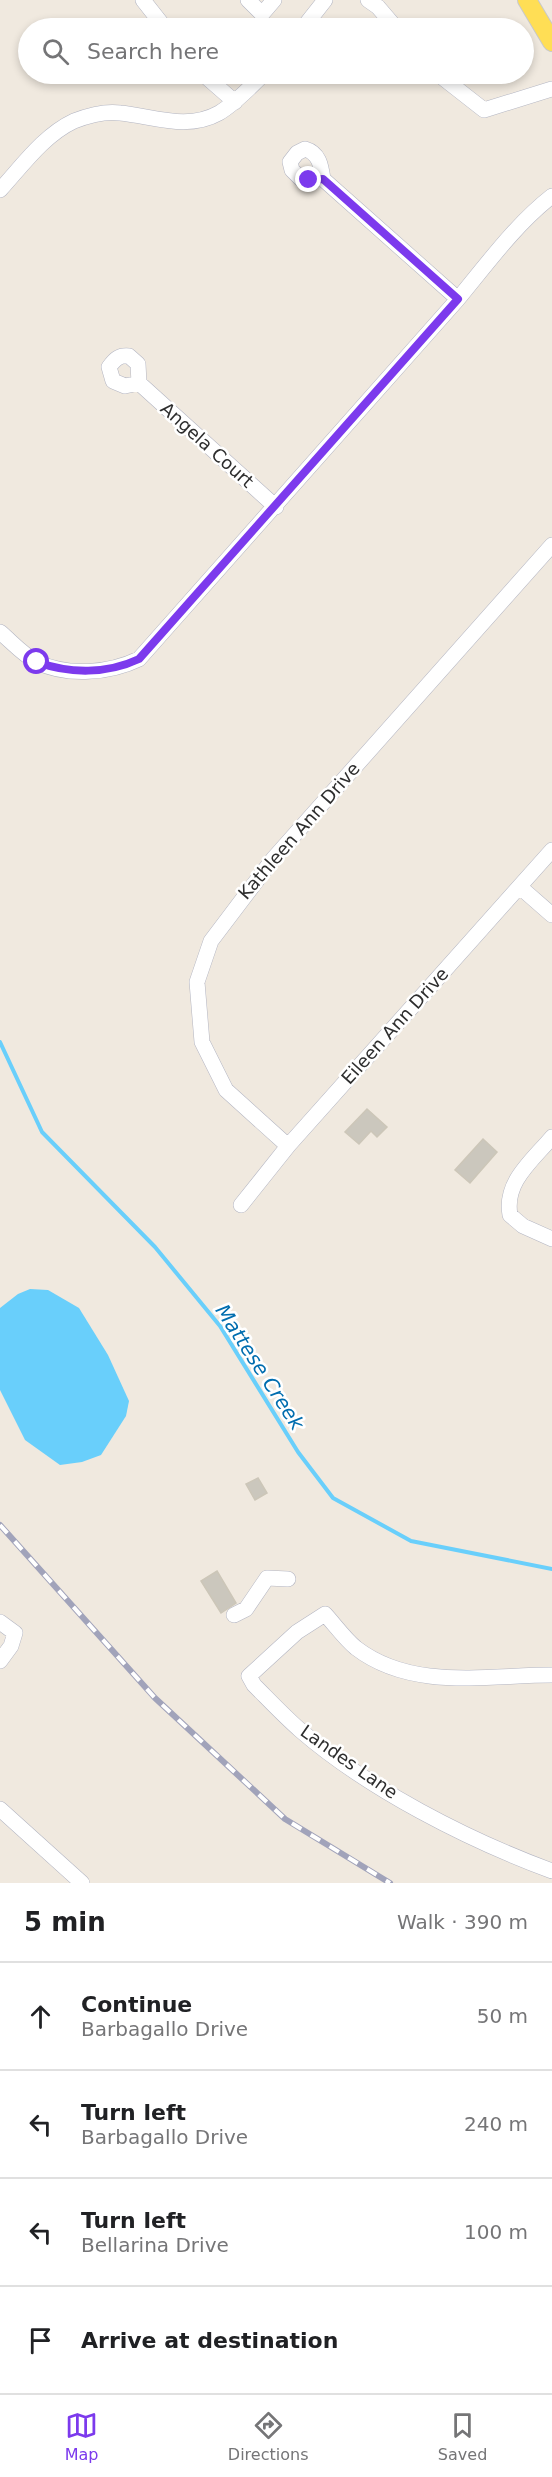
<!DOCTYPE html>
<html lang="en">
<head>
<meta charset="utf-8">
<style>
	body { margin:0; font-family:"DejaVu Sans",sans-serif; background:#f2f2f2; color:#202124 }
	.stop { position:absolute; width:18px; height:18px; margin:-14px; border:4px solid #7c3aed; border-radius:50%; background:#fff }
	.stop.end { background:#7c3aed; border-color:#fff; box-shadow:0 2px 6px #0008 }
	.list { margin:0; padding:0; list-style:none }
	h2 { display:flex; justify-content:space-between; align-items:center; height:78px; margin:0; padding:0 24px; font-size:26px }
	h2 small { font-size:20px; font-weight:400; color:#757577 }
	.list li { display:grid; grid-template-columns:39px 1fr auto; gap:18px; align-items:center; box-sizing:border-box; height:108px; padding:0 24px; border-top:2px solid #e0e0e0 }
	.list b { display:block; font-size:22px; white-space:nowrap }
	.list p { margin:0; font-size:20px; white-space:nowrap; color:#757577 }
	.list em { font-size:20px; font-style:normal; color:#757577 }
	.icon { flex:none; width:33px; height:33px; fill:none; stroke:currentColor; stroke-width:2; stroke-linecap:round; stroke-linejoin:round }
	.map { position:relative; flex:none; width:552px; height:1883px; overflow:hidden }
	.search { position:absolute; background:#fff; box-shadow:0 3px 9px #0003; left:18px; right:18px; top:18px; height:66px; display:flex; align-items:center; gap:15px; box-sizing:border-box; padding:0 21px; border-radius:33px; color:#757577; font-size:22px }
	.sheet { height:510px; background:#fff }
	nav { display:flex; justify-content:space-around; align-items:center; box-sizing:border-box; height:84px; border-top:2px solid #e0e0e0; background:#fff; font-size:16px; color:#757577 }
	nav a { display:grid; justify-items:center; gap:3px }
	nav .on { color:#7c3aed }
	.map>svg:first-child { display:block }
	.water { fill:#69cffb }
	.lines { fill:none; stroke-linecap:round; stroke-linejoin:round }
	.stream { stroke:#69cffb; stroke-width:4 }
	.building { fill:#cbc7bd; stroke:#ccc6b8; stroke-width:1.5 }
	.minor-casing { stroke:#b3b5c2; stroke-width:16 }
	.major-casing { stroke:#c9c9c9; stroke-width:20 }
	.minor { stroke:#fff; stroke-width:15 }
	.major { stroke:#ffde55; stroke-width:18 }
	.rail-casing { stroke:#a1a3ba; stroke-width:6 }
	.rail { stroke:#fff; stroke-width:4; stroke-dasharray:11; stroke-linecap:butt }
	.route { stroke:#7c3aed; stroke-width:8 }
	.labels { text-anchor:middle; stroke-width:5; stroke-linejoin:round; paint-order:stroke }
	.street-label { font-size:18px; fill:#2e2e2e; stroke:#fff }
	.water-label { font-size:20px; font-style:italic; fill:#006daf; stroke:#fff }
</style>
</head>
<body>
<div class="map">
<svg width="552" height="1883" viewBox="0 0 552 1883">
	<rect width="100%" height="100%" fill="#f0e9df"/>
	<path class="water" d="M30,1289L48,1290L79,1308L108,1355L129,1401L126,1416L101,1455L82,1462L60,1465L25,1440L0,1390V1308L18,1294Z"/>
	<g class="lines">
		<path class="stream" d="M0,1042L42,1132L155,1247L220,1326L298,1452L333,1498L411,1541L552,1569"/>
	</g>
	<path class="building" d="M367,1109L387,1127L377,1137L371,1131L359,1144L345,1132Z
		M483,1139L497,1152L470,1183L455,1170Z
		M258,1478L267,1493L255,1500L246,1484Z
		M217,1571L236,1603L221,1613L201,1581Z"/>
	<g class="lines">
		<g class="minor-casing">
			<path id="minor" d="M143,0L165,28
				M248,0L262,14L274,0
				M368,0L378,7L396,28
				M303,28L325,0
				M203,74L235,102
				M438,74L484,110L552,89
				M323,179H301L292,170L290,162L297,153L305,149C319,153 321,165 323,179L458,299
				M0,190C22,166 44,135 74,121C87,116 106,111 120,113C153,116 187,131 219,113C236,103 250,87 264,74
				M139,383L125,386L113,381L109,367C115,359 119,355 129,356L138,364L139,383L276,507
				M0,632C12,642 23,655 37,662C68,677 110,673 139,659L458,299C487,264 515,225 552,196
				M520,887L552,915
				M552,1137C532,1161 504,1182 510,1215L523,1226L552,1239
				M288,1146L226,1090L202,1042L197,982L211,941L273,859L552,545
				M241,1205L288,1146L552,850
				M234,1615L246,1609L267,1578L288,1579
				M0,1622L15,1633L11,1646L0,1661
				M552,1675C487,1675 412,1691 356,1648C345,1639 335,1625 325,1614L297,1632L249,1676L254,1685C269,1700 284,1716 300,1730C368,1789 468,1840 552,1871
				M0,1809L82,1883"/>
		</g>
		<g class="major-casing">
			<path id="major" d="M527,0L552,42"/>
		</g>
		<use href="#minor" class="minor"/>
		<use href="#major" class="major"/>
		<g class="rail-casing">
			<path id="rail" d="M0,1525L155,1698L285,1819L390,1883"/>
		</g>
		<use href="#rail" class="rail"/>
	</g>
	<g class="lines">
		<path class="route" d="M37,662C70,674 107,674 139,659L458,299L323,179L309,180"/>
	</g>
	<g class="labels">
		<g class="street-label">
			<text transform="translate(207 445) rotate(42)" y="6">Angela Court</text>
			<text transform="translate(299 831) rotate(-49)" y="6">Kathleen Ann Drive</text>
			<text transform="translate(395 1026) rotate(-48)" y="6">Eileen Ann Drive</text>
			<text transform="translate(349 1762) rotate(35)" y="6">Landes Lane</text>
		</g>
		<g class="water-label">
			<text transform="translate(260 1367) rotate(57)" y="7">Mattese Creek</text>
		</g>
	</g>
</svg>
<div class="stop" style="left:37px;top:662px"></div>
<div class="stop end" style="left:309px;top:180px"></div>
<div class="search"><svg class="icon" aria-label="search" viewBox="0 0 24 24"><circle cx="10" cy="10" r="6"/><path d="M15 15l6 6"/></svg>Search here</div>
</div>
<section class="sheet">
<h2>5 min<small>Walk · 390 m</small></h2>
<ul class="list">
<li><svg class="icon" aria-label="ahead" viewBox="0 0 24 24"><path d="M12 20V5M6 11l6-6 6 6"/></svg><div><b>Continue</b><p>Barbagallo Drive</p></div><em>50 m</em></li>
<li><svg class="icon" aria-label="left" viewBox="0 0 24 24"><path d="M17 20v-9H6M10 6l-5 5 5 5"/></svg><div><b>Turn left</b><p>Barbagallo Drive</p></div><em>240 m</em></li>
<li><svg class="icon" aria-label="left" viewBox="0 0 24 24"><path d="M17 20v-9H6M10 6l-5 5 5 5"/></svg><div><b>Turn left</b><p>Bellarina Drive</p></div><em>100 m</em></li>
<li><svg class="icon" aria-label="arrive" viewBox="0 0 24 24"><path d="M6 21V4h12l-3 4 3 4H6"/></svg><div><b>Arrive at destination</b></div></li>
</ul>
</section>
<nav>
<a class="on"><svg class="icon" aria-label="map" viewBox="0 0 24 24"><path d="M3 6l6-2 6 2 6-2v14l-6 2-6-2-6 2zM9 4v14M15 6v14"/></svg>Map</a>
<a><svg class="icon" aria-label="directions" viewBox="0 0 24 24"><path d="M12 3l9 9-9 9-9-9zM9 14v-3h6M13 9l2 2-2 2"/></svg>Directions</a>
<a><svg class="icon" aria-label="saved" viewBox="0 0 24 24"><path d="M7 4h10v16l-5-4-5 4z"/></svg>Saved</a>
</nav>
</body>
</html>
